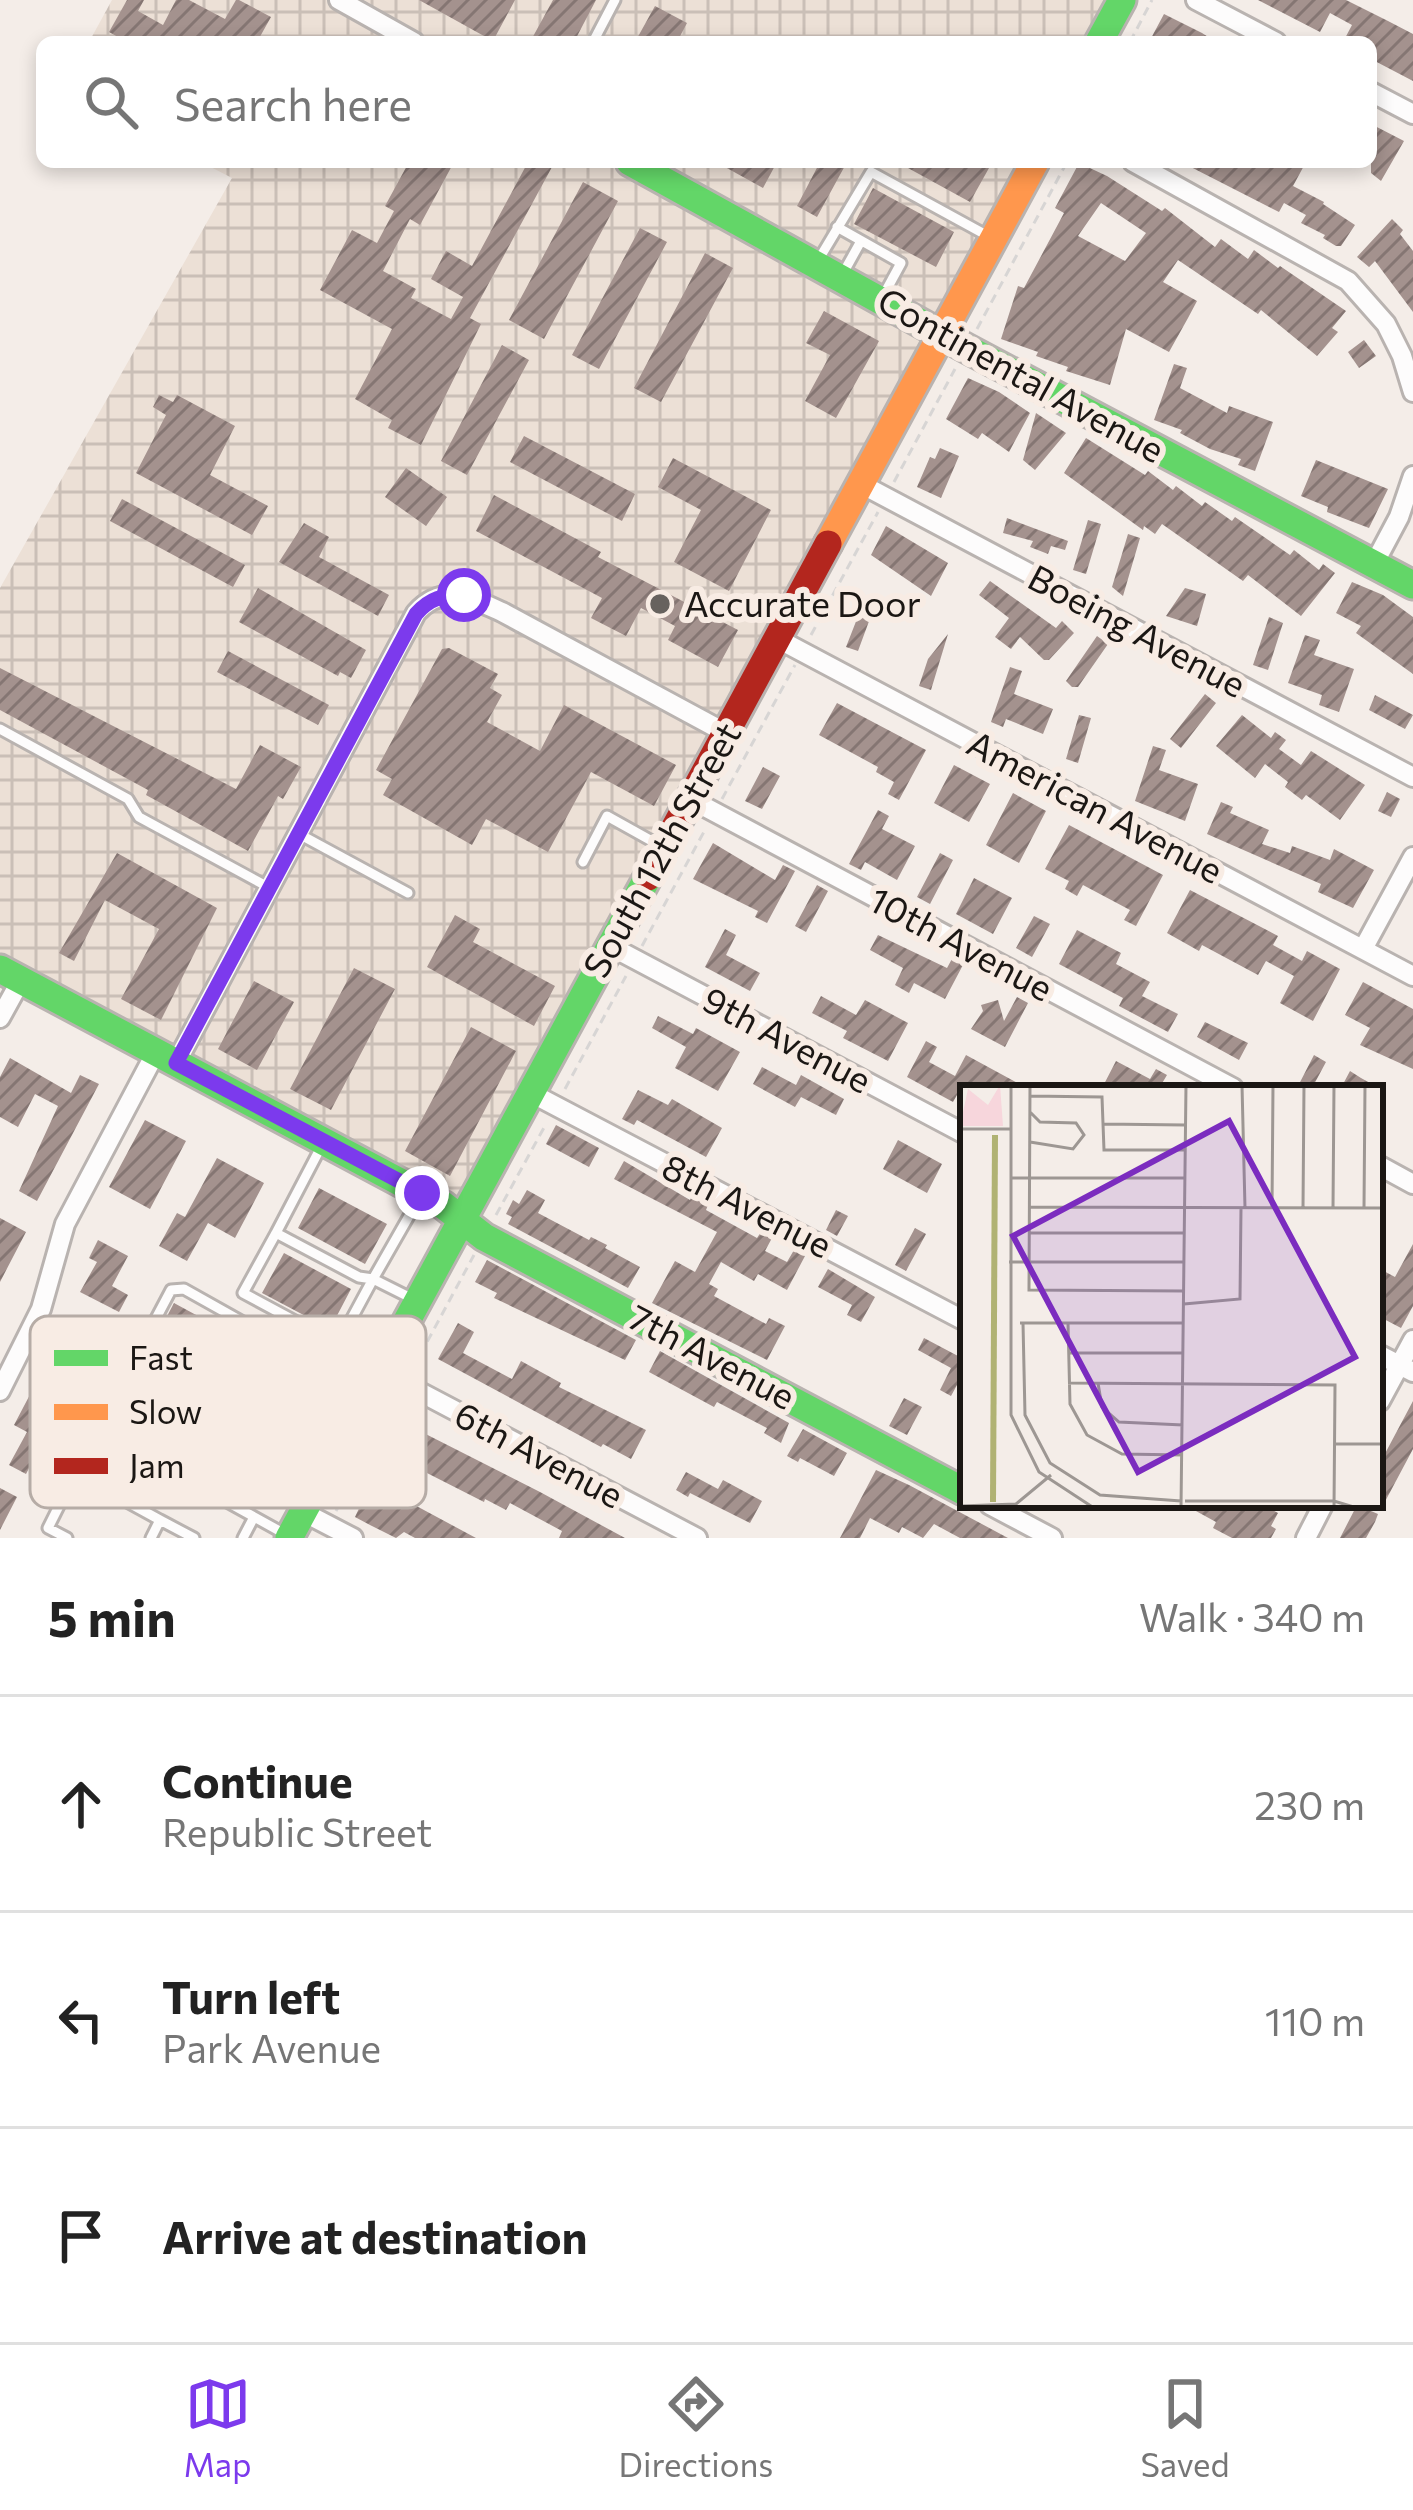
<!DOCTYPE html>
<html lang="en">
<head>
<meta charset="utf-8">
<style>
	body { margin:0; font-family:Commissioner,sans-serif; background:#f6f6f6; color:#222 }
	.stop { position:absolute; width:36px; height:36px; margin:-27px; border:9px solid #7c3aed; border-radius:50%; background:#fff }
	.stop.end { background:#7c3aed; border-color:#fff; box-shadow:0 3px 12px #0008 }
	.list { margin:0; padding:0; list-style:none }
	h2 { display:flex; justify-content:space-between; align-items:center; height:156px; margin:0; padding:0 48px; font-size:51px }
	h2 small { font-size:39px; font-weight:400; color:#767676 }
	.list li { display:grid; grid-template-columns:78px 1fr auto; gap:36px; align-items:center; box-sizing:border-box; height:216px; padding:0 48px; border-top:3px solid #e0e0e0 }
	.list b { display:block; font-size:45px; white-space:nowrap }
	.list p { margin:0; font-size:39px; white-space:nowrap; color:#767676 }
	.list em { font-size:39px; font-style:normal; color:#767676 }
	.icon { flex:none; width:66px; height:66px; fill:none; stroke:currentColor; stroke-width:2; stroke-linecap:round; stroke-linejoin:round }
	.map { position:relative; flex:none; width:1413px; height:1538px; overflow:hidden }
	.search { position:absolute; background:#fff; box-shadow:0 6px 18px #0003; left:36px; right:36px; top:36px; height:132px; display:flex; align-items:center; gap:30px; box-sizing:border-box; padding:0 42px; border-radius:18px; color:#767676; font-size:45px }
	.sheet { height:804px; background:#fff }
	nav { display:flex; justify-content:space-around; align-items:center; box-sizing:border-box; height:168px; border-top:3px solid #e0e0e0; background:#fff; font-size:33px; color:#767676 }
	nav a { display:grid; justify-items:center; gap:6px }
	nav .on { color:#7c3aed }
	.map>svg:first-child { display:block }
	.industrial { fill:url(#industrial-grid) }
	.building { fill:url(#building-hatch); fill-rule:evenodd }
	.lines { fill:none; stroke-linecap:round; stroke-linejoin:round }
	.lane-casing { stroke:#b9b3b0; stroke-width:15 }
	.street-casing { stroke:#b9b3b0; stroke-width:24 }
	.fast-casing { stroke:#b9b3b0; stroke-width:33 }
	.slow-casing { stroke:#b9b3b0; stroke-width:33 }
	.jam-casing { stroke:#b9b3b0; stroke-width:33 }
	.path { stroke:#d7d5d4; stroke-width:3; stroke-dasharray:9 6; stroke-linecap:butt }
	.lane { stroke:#fdfcfc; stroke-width:9 }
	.street { stroke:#fdfcfc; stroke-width:18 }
	.fast { stroke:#63d668; stroke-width:27 }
	.slow { stroke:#ff974d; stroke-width:27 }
	.jam { stroke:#b3261e; stroke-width:27 }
	.route { stroke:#7c3aed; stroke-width:15 }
	.poi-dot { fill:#67625e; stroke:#f8ece4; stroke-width:4.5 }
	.labels { text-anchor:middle; stroke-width:12; stroke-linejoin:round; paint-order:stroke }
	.street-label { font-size:36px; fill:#1b1714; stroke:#f8ece4 }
	.poi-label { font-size:36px; fill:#1b1714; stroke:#f8ece4; text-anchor:start }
	.inset-river { fill:none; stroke:#b0b273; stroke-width:6 }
	.inset-road { fill:none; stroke:#9d9793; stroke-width:3 }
	.view { fill:#7b2cbf; fill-opacity:0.15; stroke:#7b2cbf; stroke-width:6 }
	.inset-edge { fill:none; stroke:#1b1714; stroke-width:6 }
	.key { fill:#f8ece4; stroke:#b6aca6; stroke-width:3 }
	.key-label { font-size:33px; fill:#1b1714 }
</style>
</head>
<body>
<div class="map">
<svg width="1413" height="1538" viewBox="0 0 1413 1538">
	<defs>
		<pattern id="industrial-grid" width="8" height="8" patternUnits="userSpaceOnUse" patternTransform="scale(3)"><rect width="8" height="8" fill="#ece0d6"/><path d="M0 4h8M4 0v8" fill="none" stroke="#cabfb7"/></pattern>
		<pattern id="building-hatch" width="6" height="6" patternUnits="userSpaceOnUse" patternTransform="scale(3)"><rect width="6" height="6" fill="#a4928e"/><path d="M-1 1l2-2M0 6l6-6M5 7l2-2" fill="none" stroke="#857673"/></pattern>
	</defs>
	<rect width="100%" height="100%" fill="#f4ede8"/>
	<path class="industrial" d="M112,0H1107L1085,42H89Z
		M201,162H1021L463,1205L0,957V588L232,178Z"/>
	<path class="building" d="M127,0H144L138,11L163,25L176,0H189L225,19L236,0H239L271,17L257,42H127L109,32Z
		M419,0H515L493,41Z
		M553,0H596L574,42H530Z
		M1258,0H1346L1388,21L1413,34V81L1371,59V42H1343L1352,25L1330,13L1320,32Z
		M655,6L687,23L677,42H635Z
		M1164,14L1202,33L1216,42H1149Z
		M1371,124L1404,141L1381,181L1371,173Z
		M409,162H454L420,225L410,219L383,271L416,289L411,298L451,319L463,297L431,279L446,251L472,266L528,162L552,167L470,318L481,324L421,445L388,428L392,420L355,399L392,329L320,290L352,230L377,243L394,211L385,206Z
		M716,162H777L763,188Z
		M820,162H847L817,217L797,206Z
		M897,162H979L989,168L970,202Z
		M1181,162H1306L1293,186L1324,202L1323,204L1355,225L1341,246H1336L1323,238L1325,235L1301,223L1306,215L1284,203L1279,212Z
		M1079,163L1107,176L1162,211L1165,208L1215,247L1221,239L1248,259L1254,250L1278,268L1280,266L1346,311L1332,328L1338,332L1317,356L1261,310L1258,314L1178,260L1163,282L1197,301L1188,318L1169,352L1126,329L1110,385L1066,371L1068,367L1036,356L1038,352L1001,339L1018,286L1024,288L1064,213L1055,208ZM1101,203L1146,233L1125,261L1078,236Z
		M583,182L618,201L544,339L509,320Z
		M873,188L954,232L936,267L854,224Z
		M1392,219L1403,230L1400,234L1413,251V312L1375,261L1369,267L1357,257Z
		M640,228L667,242L599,369L572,355Z
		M705,253L733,268L661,402L634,388Z
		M824,311L879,341L836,418L805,401L830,355L806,343Z
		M1364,340L1376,356L1359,368L1348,352Z
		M502,345L529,360L467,475L441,461Z
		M1174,364L1187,368L1180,388L1227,413L1229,406L1273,422L1255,471L1238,465L1241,459L1210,449L1180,433L1182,430L1154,420Z
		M968,378L999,392L1030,413L1009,452L982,433L978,439L946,419Z
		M159,395L173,402L177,395L235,426L210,475L268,506L252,535L136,473L166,415L153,407Z
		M1036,413L1066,433L1035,470L1023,460Z
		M524,436L635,494L622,521L510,462Z
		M1086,438L1145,475L1148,471L1173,490L1176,486L1202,506L1205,502L1232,521L1235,517L1290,555L1294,550L1319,570L1323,564L1335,573L1301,616L1248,575L1243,581L1162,524L1155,534L1144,526L1143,530L1064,473Z
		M940,448L959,456L941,498L917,487L930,457L935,459Z
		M673,458L771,510L729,591L674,562L701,510L658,487Z
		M1316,460L1388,489L1369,528L1327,512L1328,507L1301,496Z
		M406,468L447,497L426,526L385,497Z
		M494,495L601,552L598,557L738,630L718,667L668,640L675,626L641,608L626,636L591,618L602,598L476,531Z
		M122,499L245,565L233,587L110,521Z
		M1007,518L1068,541L1065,550L1051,546L1048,554L1030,547L1033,541L1003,533Z
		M1088,520L1101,524L1086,574L1073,570Z
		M304,523L329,537L319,557L389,595L378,616L279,562Z
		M886,526L948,563L931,596L871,555Z
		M1128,534L1140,538L1123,596L1112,587Z
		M990,581L1056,628L1062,621L1074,633L1049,660H1044L1020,637L1011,649L995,637L1009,618L979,595Z
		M1352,582L1383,595L1413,617V674L1356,633L1361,626L1336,613Z
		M258,588L366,650L351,678L340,672L338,676L239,622Z
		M1185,588L1206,594L1197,626L1166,616Z
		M864,601L875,605L858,651L846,647Z
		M1269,617L1283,623L1268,670L1253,665Z
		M948,634L931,690L919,686L928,659Z
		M1305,635L1320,640L1314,655L1354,669L1339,712L1319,705L1322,695L1288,683Z
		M1097,636L1108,644L1078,687H1072L1066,681Z
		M449,648L498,674L490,688L502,695L487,722L540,751L564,705L676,765L654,806L591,772L548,852L486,819L472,845L383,795L392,779L376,770L442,649Z
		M228,651L329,705L318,725L217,672Z
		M1010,667L1022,671L1014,694L1053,709L1043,734L1006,719L1003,727L991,722Z
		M0,668L236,789L260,745L301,767L283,799L278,796L248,851L146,795L148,790L0,710Z
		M1205,694L1216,703L1181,748L1170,739Z
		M1375,695L1413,715L1405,729L1369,710Z
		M837,703L926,750L899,800L888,794L894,782L876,772L878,767L819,735Z
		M1079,715L1091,718L1078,763L1066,759Z
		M1242,715L1271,738L1275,732L1286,740L1279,749L1301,765L1311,751L1365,785L1340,820L1306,795L1302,800L1285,787L1288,782L1265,764L1255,778L1216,746Z
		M1153,746L1166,750L1159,770L1198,784L1185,821L1135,801Z
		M954,765L990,784L969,822L934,803Z
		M763,767L780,776L762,809L745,801Z
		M1387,792L1400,799L1391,817L1378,811Z
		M1013,793L1046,811L1019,863L986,845Z
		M1221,802L1233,807L1230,813L1269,830L1262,844L1290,853L1292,846L1330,860L1334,849L1374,870L1353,908L1318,892L1321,884L1207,834Z
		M878,810L889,816L882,829L915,846L897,880L865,862L861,870L849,864Z
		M1069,825L1163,875L1136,926L1124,920L1130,910L1083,885L1077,896L1065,889L1069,881L1045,869Z
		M713,843L775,880L783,865L795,871L767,923L755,917L758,911L693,879Z
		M117,853L217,908L161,1020L121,999L159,929L105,900L74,961L59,953Z
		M940,853L953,860L930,904L917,897Z
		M974,878L1012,898L993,934L956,914Z
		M817,885L828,891L806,932L795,926Z
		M1190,890L1278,936L1273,945L1302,961L1307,951L1340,969L1313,1021L1280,1003L1294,976L1266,961L1258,975L1202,945L1199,951L1167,933Z
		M455,915L480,929L473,942L555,986L534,1026L427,967Z
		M1034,916L1050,924L1032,957L1016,948Z
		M725,929L736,935L726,955L760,973L750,991L705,967Z
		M1077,930L1121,953L1116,964L1150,982L1142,996L1178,1014L1168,1032L1119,1006L1123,998L1059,964Z
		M878,935L947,968L953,957L964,963L945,999L914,983L909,993L895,985L903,968L870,950Z
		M354,968L395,989L331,1110L290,1089Z
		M254,981L294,1002L257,1070L218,1049Z
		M1363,982L1413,1009V1069L1360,1045L1370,1028L1345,1015Z
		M821,996L856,1015L865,1000L908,1023L888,1061L843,1038L847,1031L812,1013Z
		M1017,997L1028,1003L1005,1047L971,1029L983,1011L981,1005L998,1000L1004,1021Z
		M658,1016L693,1034L696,1028L740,1052L718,1091L675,1068L686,1047L652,1028Z
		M1205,1022L1248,1043L1239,1060L1197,1037Z
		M471,1027L516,1051L450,1176L405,1151Z
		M926,1041L937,1047L929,1062L955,1076L966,1055L1027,1088H961L953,1102L907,1077Z
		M1314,1055L1326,1062L1312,1088H1297Z
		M10,1058L71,1093L80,1075L99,1084L37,1201L19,1191L58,1106L35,1094L18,1127L0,1117V1077Z
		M1116,1061L1150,1079L1156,1069L1167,1075L1161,1085L1166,1088H1102Z
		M762,1067L796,1085L801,1075L844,1099L836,1115L801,1097L795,1107L753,1084Z
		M1350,1071L1361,1078L1379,1088H1341Z
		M638,1090L668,1105L672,1099L722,1128L706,1157L637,1120L634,1125L622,1119Z
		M145,1120L186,1141L150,1209L109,1187Z
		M556,1125L599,1148L589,1167L546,1144Z
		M898,1140L942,1164L927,1193L883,1169Z
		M217,1158L264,1183L235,1238L208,1223L187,1261L159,1246L177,1213L185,1217Z
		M624,1161L690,1200L692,1196L708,1205L706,1210L757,1238L761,1232L772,1238L765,1251L787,1262L794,1250L805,1256L787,1290L758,1274L754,1281L721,1262L709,1284L718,1289L714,1296L766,1324L769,1318L785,1326L767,1360L652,1303L675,1261L695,1272L717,1232L614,1179Z
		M319,1188L387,1224L365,1264L298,1228Z
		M527,1190L545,1200L538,1213L589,1240L591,1237L607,1245L605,1248L640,1267L628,1288L508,1224L512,1217L506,1214L513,1200L519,1204Z
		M836,1210L848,1216L837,1236L826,1230Z
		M0,1218L26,1232L0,1282Z
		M915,1228L926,1234L906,1271L895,1265Z
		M98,1240L128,1256L112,1286L128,1295L119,1312L80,1292L97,1262L89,1258Z
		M1413,1244V1306L1401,1328L1380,1317V1269L1395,1277Z
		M284,1253L351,1289L330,1329L262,1293Z
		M487,1260L636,1340L625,1360L494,1298L497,1293L475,1282Z
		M828,1269L875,1297L861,1322L847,1315L852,1305L818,1287Z
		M174,1303L303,1373L261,1450L153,1393L157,1388L137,1373Z
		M458,1323L474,1332L463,1353L512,1379L521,1361L561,1383L559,1387L646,1430L631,1459L603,1444L601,1447L438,1359Z
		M924,1338L958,1356L963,1346V1374L951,1396L940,1390L951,1368L918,1350Z
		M55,1347L91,1366L84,1379L76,1374L59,1406L50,1402L37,1426L48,1432L26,1474L9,1465L27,1432L14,1425Z
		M660,1351L789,1423L781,1443L764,1433L767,1428L717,1402L714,1407L649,1372Z
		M904,1398L922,1407L907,1435L889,1426Z
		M1413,1401V1449L1380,1511V1463Z
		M400,1421L540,1492L625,1538H559L562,1531L510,1503L506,1510L485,1499L484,1502L425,1472L409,1502L476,1538H415L404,1532L396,1538L370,1525L355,1517Z
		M803,1429L847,1453L834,1476L800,1458L798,1462L787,1456Z
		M876,1470L909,1485L1008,1538H960L934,1524L923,1538L902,1527L899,1533L870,1518L860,1538H840Z
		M686,1472L718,1489L723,1480L762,1501L750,1523L690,1493L688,1497L676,1490Z
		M0,1488L17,1497L0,1530Z
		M1185,1505H1263L1278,1513L1271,1526L1276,1529L1271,1538H1232L1213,1528L1216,1522Z
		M1357,1505L1378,1514L1375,1522L1366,1538H1340Z"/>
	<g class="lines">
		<g class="lane-casing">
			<path id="lane" d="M593,42L615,0
				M837,227L901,263L882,298
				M819,259L871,172L988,236
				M841,277L861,241
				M0,729L128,799L139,817L270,888
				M299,834L408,893
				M583,862L607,816L659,845
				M276,1233L321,1147
				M413,1299L373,1279L338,1344L243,1293L276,1233L359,1277L373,1279L421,1195
				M323,1367L366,1390
				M119,1385L311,1487
				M97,1430L171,1290L184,1289L323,1367L269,1465
				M76,1474L160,1520L151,1538
				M160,1520L194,1538
				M67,1538L48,1528L97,1430L285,1534
				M243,1538L254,1517"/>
		</g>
		<g class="street-casing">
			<path id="street" d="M339,0L414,42
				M1196,0L1276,42
				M1371,92L1413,114
				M1133,162L1348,281L1386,324L1402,356L1413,392
				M861,484L1413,777
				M1374,564L1399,517L1413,476
				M778,639L1413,976
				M690,799L1233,1088
				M610,946L963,1133
				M1363,949L1413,857
				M0,1018L21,980
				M176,1063L416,613C443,583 471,598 502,612L726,733
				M531,1093L963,1320
				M1380,1166L1413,1184
				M1380,1355L1413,1372
				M380,1371L697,1538
				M0,1391L41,1309L65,1224L156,1052
				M1380,1401L1413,1340
				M990,1505L1052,1538
				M303,1512L353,1538
				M1306,1538L1323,1505"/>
		</g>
		<g class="fast-casing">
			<path id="fast" d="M1099,42L1122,0
				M630,162L966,348L1413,585
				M0,969L443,1205L484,1237L963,1491
				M289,1538L648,877"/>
		</g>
		<g class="slow-casing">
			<path id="slow" d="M828,544L1035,162"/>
		</g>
		<g class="jam-casing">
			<path id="jam" d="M648,877L828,544"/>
		</g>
		<path class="path" d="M1130,42L1152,0
			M977,329L1067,162
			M894,482L955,369
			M811,635L878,512
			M722,799L795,665
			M642,946L706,828
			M565,1089L626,976
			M496,1215L546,1124
			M413,1368L474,1255
			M336,1511L397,1398"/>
		<use href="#lane" class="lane"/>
		<use href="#street" class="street"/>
		<use href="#fast" class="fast"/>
		<use href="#slow" class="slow"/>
		<use href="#jam" class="jam"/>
	</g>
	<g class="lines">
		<path class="route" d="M422,1193L176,1063L416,614C430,598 443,595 464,595"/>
	</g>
	<circle class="poi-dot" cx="660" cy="604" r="12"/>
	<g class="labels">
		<g class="street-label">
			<text transform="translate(1021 375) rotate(29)" y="13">Continental Avenue</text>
			<text transform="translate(1137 631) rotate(28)" y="13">Boeing Avenue</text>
			<text transform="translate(1095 807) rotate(28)" y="13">American Avenue</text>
			<text transform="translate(662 850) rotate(-61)" y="13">South 12th Street</text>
			<text transform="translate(961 944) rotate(28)" y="13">10th Avenue</text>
			<text transform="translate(787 1040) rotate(28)" y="13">9th Avenue</text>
			<text transform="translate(747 1206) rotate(27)" y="13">8th Avenue</text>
			<text transform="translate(712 1357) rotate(28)" y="13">7th Avenue</text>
			<text transform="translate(539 1455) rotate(28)" y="13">6th Avenue</text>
		</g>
		<g class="poi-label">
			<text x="684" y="617">Accurate Door</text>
		</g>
	</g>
	<g transform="translate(960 1085)">
		<rect width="423" height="423" fill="#f4ede8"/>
		<path d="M40,0L43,41H0L8,4L28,20Z" fill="#f7d6dc"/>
		<path class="inset-river" d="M33,417L35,50"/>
		<path class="inset-road" d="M51,0V330L79,387L134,423M70,0L69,205L224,206M282,0L285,123M70,11L142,12L144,65H225M143,39L225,40M0,44H50M70,57L113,64L124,50L116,38L80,37L70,27M50,93H225M0,105V377M69,122L423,123M312,123L313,0M343,123L344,0M373,123L374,0M404,123L405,0M69,148H224M49,177H224M224,219L280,214L281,123M60,238H224M63,238L65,330L90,378L140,410L221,416M108,238L110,319L127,350L162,369L223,370M108,268H223M108,298L375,300L374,423M138,298L142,322L159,337L223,340M374,359H423M225,416H374L397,423M0,421L56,419L91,390M221,423L226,0"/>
		<path class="view" d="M269,36L395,272L178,387L53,151Z"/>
		<rect width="423" height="423" class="inset-edge"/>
	</g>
	<rect x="30" y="1316" width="396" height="192" rx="18" class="key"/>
	<rect x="54" y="1350" width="54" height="16" fill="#63d668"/>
	<rect x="54" y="1404" width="54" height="16" fill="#ff974d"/>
	<rect x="54" y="1458" width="54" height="16" fill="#b3261e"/>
	<g class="key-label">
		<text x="129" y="1370">Fast</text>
		<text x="129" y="1424">Slow</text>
		<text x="129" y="1478">Jam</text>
	</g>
</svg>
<div class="stop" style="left:464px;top:595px"></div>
<div class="stop end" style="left:422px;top:1193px"></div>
<div class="search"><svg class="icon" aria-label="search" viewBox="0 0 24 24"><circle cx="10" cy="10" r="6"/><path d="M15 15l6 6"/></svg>Search here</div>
</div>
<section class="sheet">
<h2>5 min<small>Walk · 340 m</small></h2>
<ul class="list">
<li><svg class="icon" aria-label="ahead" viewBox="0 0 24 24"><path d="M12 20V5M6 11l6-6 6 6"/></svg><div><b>Continue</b><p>Republic Street</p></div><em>230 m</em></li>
<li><svg class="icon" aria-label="left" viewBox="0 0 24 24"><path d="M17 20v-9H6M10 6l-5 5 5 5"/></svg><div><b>Turn left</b><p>Park Avenue</p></div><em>110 m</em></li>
<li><svg class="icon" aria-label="arrive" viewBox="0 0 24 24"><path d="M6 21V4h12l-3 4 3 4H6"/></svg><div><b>Arrive at destination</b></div></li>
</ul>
</section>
<nav>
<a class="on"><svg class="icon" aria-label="map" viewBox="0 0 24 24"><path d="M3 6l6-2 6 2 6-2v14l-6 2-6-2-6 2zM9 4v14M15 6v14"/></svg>Map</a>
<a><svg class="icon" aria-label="directions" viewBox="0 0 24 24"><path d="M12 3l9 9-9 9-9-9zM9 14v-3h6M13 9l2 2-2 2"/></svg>Directions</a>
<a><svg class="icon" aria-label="saved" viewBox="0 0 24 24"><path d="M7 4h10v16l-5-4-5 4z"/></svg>Saved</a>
</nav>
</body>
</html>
